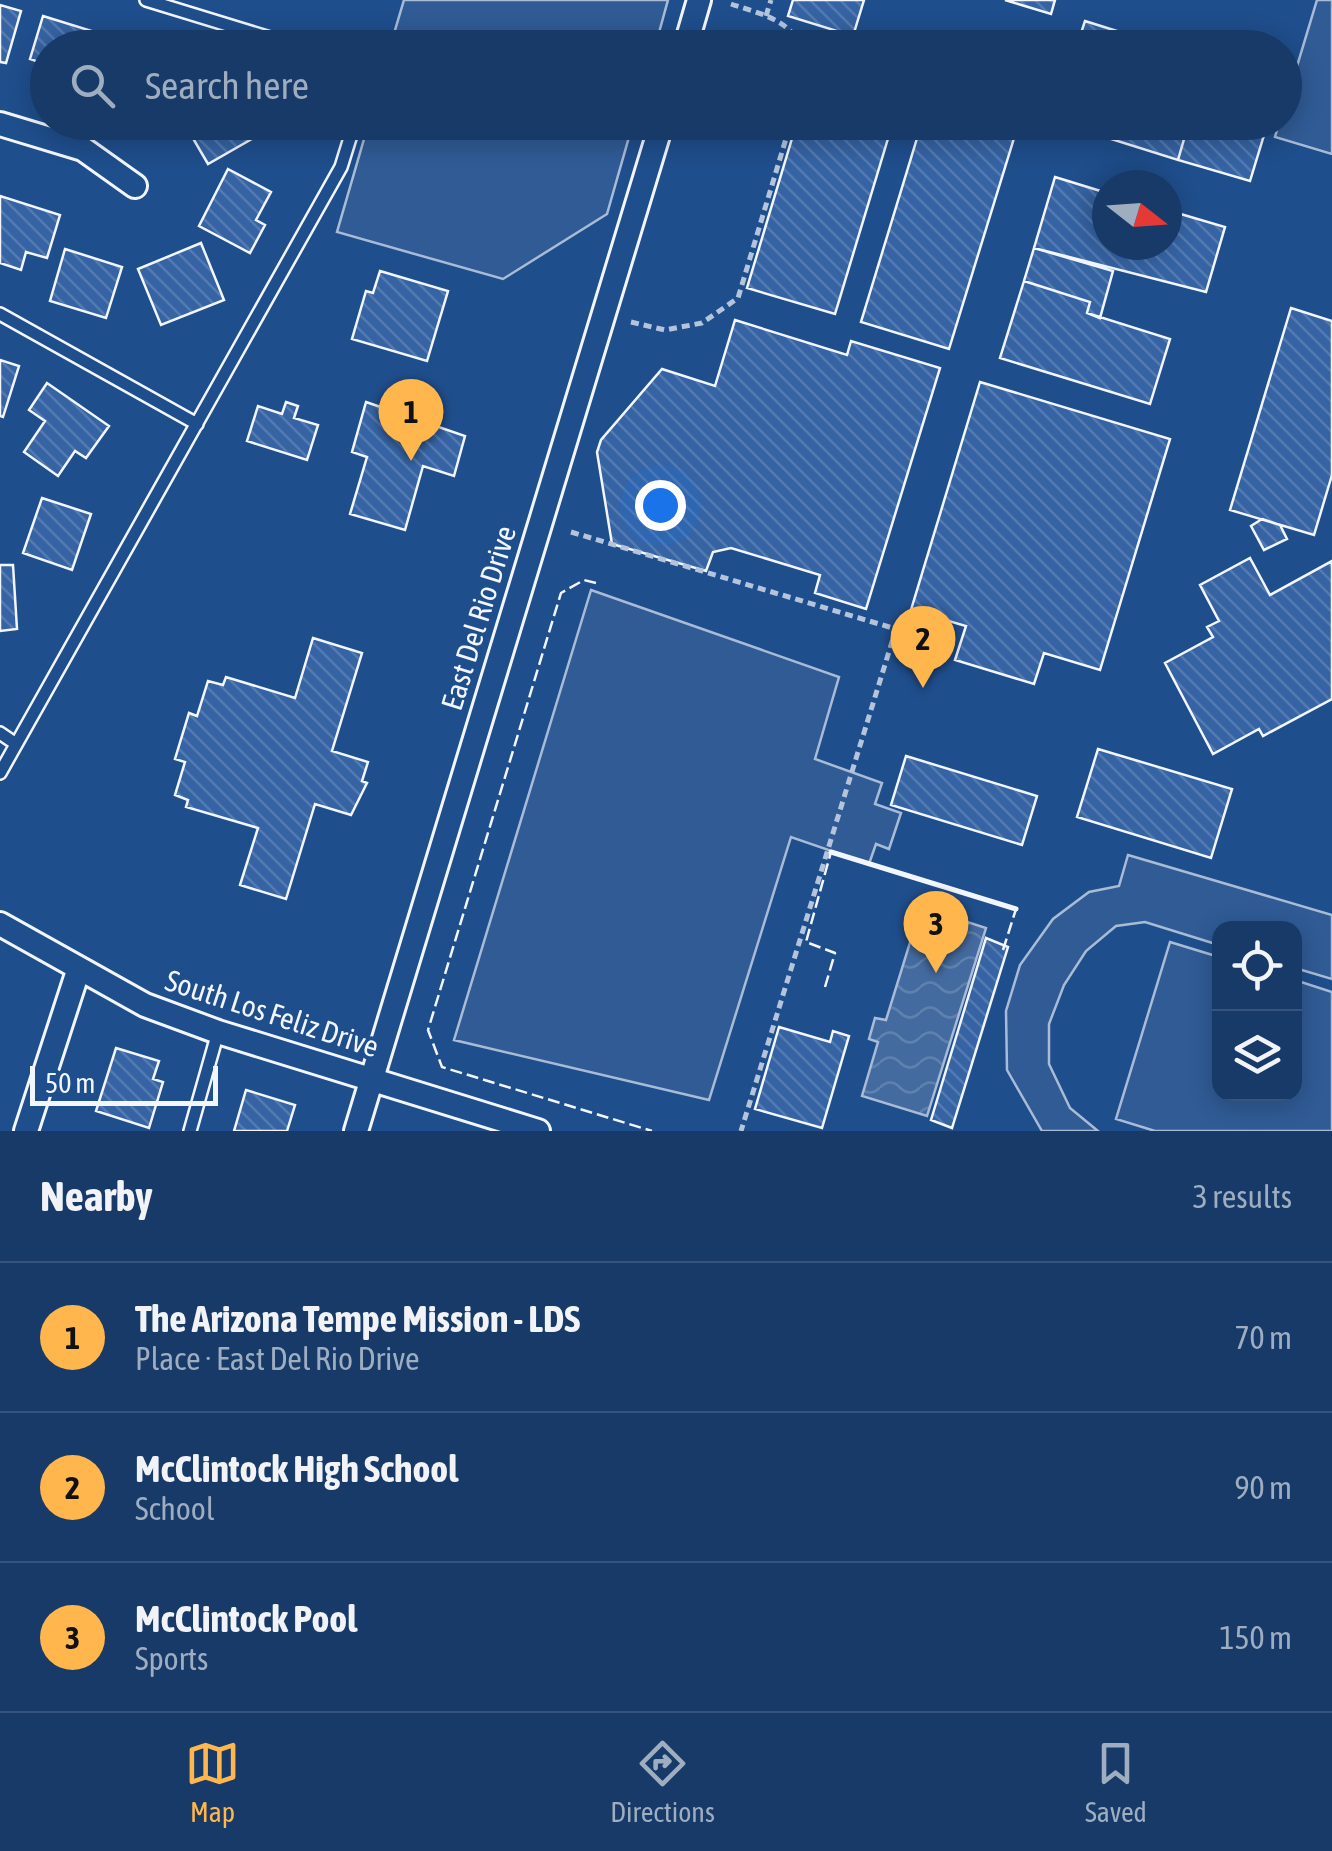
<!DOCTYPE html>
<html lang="en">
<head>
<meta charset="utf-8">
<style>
	body { margin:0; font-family:"Asap Condensed",sans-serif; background:#244571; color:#f1f3f6 }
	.controls { position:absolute; right:30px; bottom:30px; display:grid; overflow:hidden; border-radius:20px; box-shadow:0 5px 25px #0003 }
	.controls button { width:90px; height:90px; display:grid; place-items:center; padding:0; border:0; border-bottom:2px solid #36547d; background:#173a69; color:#f1f3f6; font:50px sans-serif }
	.compass { position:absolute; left:1092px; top:170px; width:90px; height:90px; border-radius:50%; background:#173a69; box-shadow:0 5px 25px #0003; rotate:107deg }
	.scale { position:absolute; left:30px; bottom:25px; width:188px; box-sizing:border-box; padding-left:10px; border:5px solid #f2f6ff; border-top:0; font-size:28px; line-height:35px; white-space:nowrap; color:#f2f6ff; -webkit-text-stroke:8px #1f4e8c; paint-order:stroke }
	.you { position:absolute; left:660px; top:505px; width:35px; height:35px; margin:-25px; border:8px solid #fff; border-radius:50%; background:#1a73e8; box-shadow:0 0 0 15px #1a73e833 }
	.badge { display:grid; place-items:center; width:65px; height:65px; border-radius:50%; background:#ffb74d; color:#111; font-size:32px; font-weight:700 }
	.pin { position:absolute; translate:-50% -82px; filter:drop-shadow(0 2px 5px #0008) }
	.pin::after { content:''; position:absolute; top:52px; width:35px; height:30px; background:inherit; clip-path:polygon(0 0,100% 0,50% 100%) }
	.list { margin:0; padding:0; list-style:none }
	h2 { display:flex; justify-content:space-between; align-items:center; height:130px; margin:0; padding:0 40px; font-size:42px }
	h2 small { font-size:32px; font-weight:400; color:#9eadc0 }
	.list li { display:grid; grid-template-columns:65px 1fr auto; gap:30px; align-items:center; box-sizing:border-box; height:150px; padding:0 40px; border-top:2px solid #36547d }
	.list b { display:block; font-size:38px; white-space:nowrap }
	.list p { margin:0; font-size:32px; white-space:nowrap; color:#9eadc0 }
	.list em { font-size:32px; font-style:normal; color:#9eadc0 }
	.icon { flex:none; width:55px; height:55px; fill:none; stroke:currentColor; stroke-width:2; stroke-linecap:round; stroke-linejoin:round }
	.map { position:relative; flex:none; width:1332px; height:1131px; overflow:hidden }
	.search { position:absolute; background:#173a69; box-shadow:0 5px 25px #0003; left:30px; right:30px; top:30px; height:110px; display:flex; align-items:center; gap:25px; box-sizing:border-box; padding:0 35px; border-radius:55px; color:#9eadc0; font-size:38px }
	.sheet { height:580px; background:#173a69 }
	nav { display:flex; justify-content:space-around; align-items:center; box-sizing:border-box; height:140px; border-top:2px solid #36547d; background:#173a69; font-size:28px; color:#9eadc0 }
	nav a { display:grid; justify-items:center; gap:5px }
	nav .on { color:#ffb74d }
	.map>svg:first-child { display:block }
	.built { fill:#305b95; stroke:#a8bbd7; stroke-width:2.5 }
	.water { fill:url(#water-waves); stroke:#a8bbd7; stroke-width:2.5 }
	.building { fill:url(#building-back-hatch); stroke:#f2f6ff; stroke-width:2.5 }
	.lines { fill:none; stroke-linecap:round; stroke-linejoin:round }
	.lane-casing { stroke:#f2f6ff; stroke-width:16 }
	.street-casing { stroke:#f2f6ff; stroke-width:28 }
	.path { stroke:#b3c4dc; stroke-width:5; stroke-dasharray:8 5; stroke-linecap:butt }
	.lane { stroke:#1f4e8c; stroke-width:11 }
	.street { stroke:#1f4e8c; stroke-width:22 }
	.fence { stroke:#f2f6ff; stroke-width:2.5; stroke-dasharray:12 5; stroke-linecap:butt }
	.wall { stroke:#f2f6ff; stroke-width:5 }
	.labels { text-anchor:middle; stroke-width:8; stroke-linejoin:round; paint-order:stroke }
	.street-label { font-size:30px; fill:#f2f6ff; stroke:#1f4e8c }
</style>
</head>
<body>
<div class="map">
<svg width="1332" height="1131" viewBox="0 0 1332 1131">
	<defs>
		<pattern id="water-waves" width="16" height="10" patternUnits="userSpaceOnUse" patternTransform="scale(2.5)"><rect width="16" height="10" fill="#446ba0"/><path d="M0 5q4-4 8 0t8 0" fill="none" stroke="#5f81ae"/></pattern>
		<pattern id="building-back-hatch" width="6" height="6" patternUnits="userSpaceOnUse" patternTransform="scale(2.5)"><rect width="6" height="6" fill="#3563a3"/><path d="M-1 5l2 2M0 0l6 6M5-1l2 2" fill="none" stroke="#537ab1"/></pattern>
	</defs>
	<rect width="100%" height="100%" fill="#1f4e8c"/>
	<path class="built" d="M404,0H668L655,47H390Z
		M1317,0H1332V154L1275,137L1279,123L1284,122L1285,106Z
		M369,122H633V123L607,214L503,279L337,232Z
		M591,590L839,677L815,759L882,783L875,804L901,813L889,849L876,844L869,864L791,837L709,1100L454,1040Z
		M1128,855L1332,915V979L1295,968L1294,928H1220L1219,945L1145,922L1116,926L1086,951L1064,985L1049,1024V1064L1070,1108L1098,1131H1042L1007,1070L1006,1011L1020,965L1053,919L1089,892L1119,886Z
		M1170,942L1219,957L1220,1094H1294L1295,980L1332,992V1131H1155L1116,1119Z"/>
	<path class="water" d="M921,907L986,928L927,1116L862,1096L878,1042L869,1039L875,1018L886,1020Z"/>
	<path class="building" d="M793,0H864L853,36L788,16Z
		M1005,0H1055L1051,14Z
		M0,5L21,11L6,63L0,62Z
		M43,16L95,32L90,48H48V79L41,77L45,64L30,59Z
		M1085,21L1171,48H1076Z
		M797,122H893L835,314L747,288Z
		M922,122H1019L949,349L861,322Z
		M1057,122H1189L1178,160Z
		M1189,122H1268L1250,181L1178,160Z
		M211,123L277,122L278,124L208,164L191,135Z
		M228,169L271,192L256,220L265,225L250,253L199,226Z
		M1055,177L1107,193V245H1167V210L1225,227L1206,292L1034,248Z
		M0,196L60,215L47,258L26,252L21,270L0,263Z
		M201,243L224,300L161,325L138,269Z
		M1034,248L1113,271L1100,318L1087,313L1090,302L1024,281Z
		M65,249L122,267L106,318L50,301Z
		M380,271L448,291L427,361L352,339L366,291L373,293Z
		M1024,281L1090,302L1087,313L1170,339L1150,404L1000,358Z
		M1291,308L1332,321V475L1314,535L1230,510Z
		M735,320L847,355L851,341L940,368L866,609L815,593L820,575L731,548L713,552L706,571L612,544L597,452L601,440L662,369L715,386Z
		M0,360L19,366L3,417L0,416Z
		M980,382L1170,439L1100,670L1044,653L1034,684L955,660L966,626L911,610Z
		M47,383L109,426L86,458L75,451L58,476L24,452L45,421L29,410Z
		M286,402L298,406L294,418L318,425L307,460L247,441L258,406L282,414Z
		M366,402L465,436L454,476L423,466L405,530L350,514L367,457L352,452Z
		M42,498L91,514L72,570L23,553Z
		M1262,519L1280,525L1287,539L1264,550L1251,526Z
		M1250,558L1270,595L1332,561V699L1263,736L1259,729L1213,754L1165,663L1213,637L1207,627L1219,621L1200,585Z
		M0,565H13L17,629L0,631Z
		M313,638L362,653L332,751L368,762L362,781L367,783L351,815L315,804L286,899L240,885L258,828L186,807L188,800L175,795L185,762L175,759L189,713L197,716L208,681L223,685L226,677L295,698Z
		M1098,749L1232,789L1211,858L1077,817Z
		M906,756L1037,796L1022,845L891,805Z
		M986,938L1008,947L952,1128L931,1120Z
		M779,1027L830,1042L833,1031L849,1036L822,1128L755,1109Z
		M116,1048L159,1061L153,1079L163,1082L149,1128L96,1111Z
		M246,1090L295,1105L287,1131H234Z"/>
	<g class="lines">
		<g class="lane-casing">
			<path id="lane" d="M146,0L303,48
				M0,314L197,424
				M0,733L16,744
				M0,773L341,167L355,122
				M190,1131L218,1032"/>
		</g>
		<g class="street-casing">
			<path id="street" d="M685,48L699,0
				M0,124L83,149L135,186
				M0,924L145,1005L218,1032L538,1131
				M26,1131L78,971
				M356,1131L662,122"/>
		</g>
		<path class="path" d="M731,4C757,13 791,19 801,48
			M766,16L771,0
			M631,322L665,330L702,323L738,298L791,122
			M571,532L896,629L741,1131"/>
		<use href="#lane" class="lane"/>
		<use href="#street" class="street"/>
		<path class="fence" d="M596,583L584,580L561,593L428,1030L442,1067L652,1131
			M1003,950L1016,909
			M825,987L835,953L806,942L831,852"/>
		<path class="wall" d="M831,852L1016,909"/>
	</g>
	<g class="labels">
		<g class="street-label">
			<text transform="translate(479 618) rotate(-73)" y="10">East Del Rio Drive</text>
			<text transform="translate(272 1014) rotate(18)" y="10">South Los Feliz Drive</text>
		</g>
	</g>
</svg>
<div class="controls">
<button><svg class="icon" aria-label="locate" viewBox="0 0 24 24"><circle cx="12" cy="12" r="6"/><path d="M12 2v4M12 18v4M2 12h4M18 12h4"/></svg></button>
<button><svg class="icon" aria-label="layers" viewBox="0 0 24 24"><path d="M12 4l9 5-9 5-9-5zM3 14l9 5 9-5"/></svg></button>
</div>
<svg class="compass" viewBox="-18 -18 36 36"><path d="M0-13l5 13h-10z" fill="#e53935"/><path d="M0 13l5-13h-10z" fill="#9eadc0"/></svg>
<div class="scale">50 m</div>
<div class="you"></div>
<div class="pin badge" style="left:411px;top:461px">1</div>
<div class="pin badge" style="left:923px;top:688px">2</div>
<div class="pin badge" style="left:936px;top:973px">3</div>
<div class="search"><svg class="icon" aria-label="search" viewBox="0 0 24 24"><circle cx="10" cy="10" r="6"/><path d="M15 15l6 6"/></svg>Search here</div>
</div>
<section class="sheet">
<h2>Nearby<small>3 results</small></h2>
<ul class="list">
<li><span class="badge">1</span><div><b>The Arizona Tempe Mission - LDS</b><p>Place · East Del Rio Drive</p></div><em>70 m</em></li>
<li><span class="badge">2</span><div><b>McClintock High School</b><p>School</p></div><em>90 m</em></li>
<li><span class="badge">3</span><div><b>McClintock Pool</b><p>Sports</p></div><em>150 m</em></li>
</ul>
</section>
<nav>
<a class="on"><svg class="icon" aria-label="map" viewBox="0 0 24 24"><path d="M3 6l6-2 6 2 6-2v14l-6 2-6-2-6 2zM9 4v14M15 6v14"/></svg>Map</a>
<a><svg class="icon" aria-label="directions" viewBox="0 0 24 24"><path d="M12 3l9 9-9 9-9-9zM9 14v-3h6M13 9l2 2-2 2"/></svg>Directions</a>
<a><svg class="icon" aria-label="saved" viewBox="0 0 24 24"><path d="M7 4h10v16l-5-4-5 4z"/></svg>Saved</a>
</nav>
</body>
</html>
